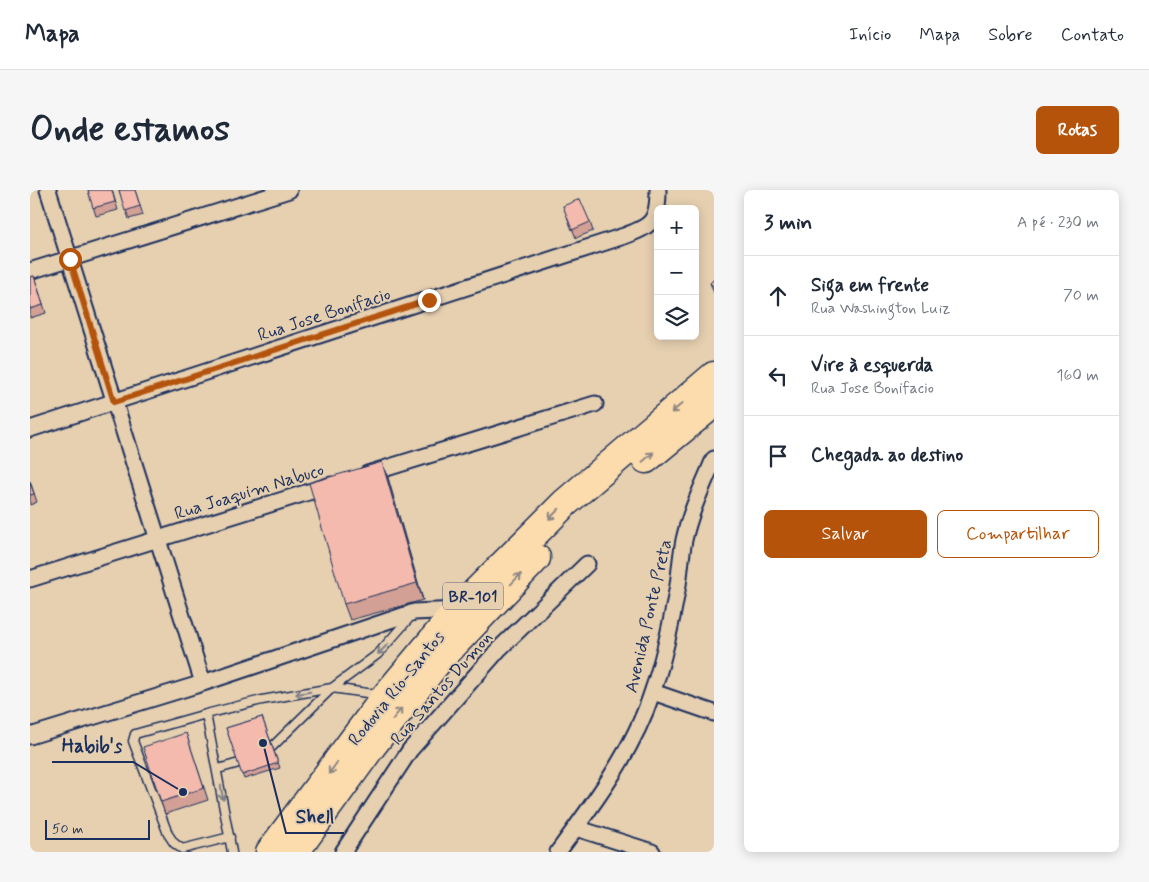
<!DOCTYPE html>
<html lang="pt">
<head>
<meta charset="utf-8">
<style>
	body { margin:0; font-family:Mynerve,sans-serif; background:#f6f6f7; color:#1f2937 }
	.controls { position:absolute; right:15px; top:15px; display:grid; overflow:hidden; border-radius:8px; box-shadow:0 2px 12px #0003 }
	.controls button { width:45px; height:45px; display:grid; place-items:center; padding:0; border:0; border-bottom:1px solid #e0e1e3; background:#fff; color:#1f2937; font:25px sans-serif }
	.scale { position:absolute; left:15px; bottom:12px; width:105px; box-sizing:border-box; padding-left:5px; border:2px solid #1b2f5e; border-top:0; font-size:14px; line-height:18px; white-space:nowrap; color:#1b2f5e; -webkit-text-stroke:4px #e6d0b0; paint-order:stroke }
	.stop { position:absolute; width:15px; height:15px; margin:-11px; border:4px solid #b45309; border-radius:50%; background:#fff }
	.stop.end { background:#b45309; border-color:#fff; box-shadow:0 1px 5px #0008 }
	.list { margin:0; padding:0; list-style:none }
	h2 { display:flex; justify-content:space-between; align-items:center; height:65px; margin:0; padding:0 20px; font-size:21px }
	h2 small { font-size:16px; font-weight:400; color:#747a83 }
	.list li { display:grid; grid-template-columns:32px 1fr auto; gap:15px; align-items:center; box-sizing:border-box; height:80px; padding:0 20px; border-top:1px solid #e0e1e3 }
	.list b { display:block; font-size:19px; white-space:nowrap }
	.list p { margin:0; font-size:16px; white-space:nowrap; color:#747a83 }
	.list em { font-size:16px; font-style:normal; color:#747a83 }
	.actions { display:flex; gap:10px; padding:15px 20px }
	.actions a { flex:1; padding:11px 0; border:1px solid #b45309; border-radius:8px; text-align:center; font-size:18px; color:#b45309 }
	.actions .main { background:#b45309; color:#fff }
	.icon { flex:none; width:28px; height:28px; fill:none; stroke:currentColor; stroke-width:2; stroke-linecap:round; stroke-linejoin:round }
	.map { position:relative; flex:none; width:684px; height:662px; overflow:hidden; border-radius:8px }
	header { display:flex; align-items:center; gap:30px; box-sizing:border-box; height:70px; padding:0 25px; background:#fff; border-bottom:1px solid #e0e1e3 }
	header strong { font-size:24px }
	nav { display:flex; gap:28px; margin-inline-start:auto; font-size:18px }
	.intro { display:flex; align-items:center; justify-content:space-between; box-sizing:border-box; height:120px; padding:0 30px }
	h1 { margin:0; font-size:35px }
	.button { padding:12px 22px; border-radius:8px; background:#b45309; color:#fff; font-size:18px; font-weight:700 }
	main { display:flex; gap:30px; padding:0 30px }
	aside { flex:1; background:#fff; border-radius:8px; box-shadow:0 2px 12px #0003 }
	.map>svg:first-child { display:block }
	.lines { fill:none; stroke-linecap:round; stroke-linejoin:round }
	.lane-casing { stroke:#1b2f5e; stroke-width:11 }
	.street-casing { stroke:#1b2f5e; stroke-width:19 }
	.highway-casing { stroke:#1b2f5e; stroke-width:31 }
	.lane { stroke:#e6d0b0; stroke-width:8 }
	.street { stroke:#e6d0b0; stroke-width:15 }
	.highway { stroke:#fcdcac; stroke-width:28 }
	.wall { fill:#d2a095; stroke:#1b2f5e }
	.shaded-wall { fill:#ab8279; stroke:#1b2f5e }
	.building { fill:#f4baad; stroke:#1b2f5e }
	.oneway { stroke:#8c8685 }
	.oneway2 { stroke:#808087 }
	.route { stroke:#b45309; stroke-width:6 }
	.labels { text-anchor:middle; stroke-width:4; stroke-linejoin:round; paint-order:stroke }
	.shield { fill:#e6d0b0; stroke:#585f77; stroke-width:1 }
	.shield-label { font-size:16px; font-weight:bold; fill:#1b2f5e }
	.street-label { font-size:18px; fill:#1b2f5e; stroke:#e6d0b0 }
	.leader { fill:none; stroke:#1b2f5e; stroke-width:2 }
	.callout-dot { fill:#1b2f5e; stroke:#e6d0b0; stroke-width:2 }
	.callout-label { font-size:19px; text-anchor:middle; font-weight:bold; fill:#1b2f5e; stroke:#e6d0b0; stroke-width:4; stroke-linejoin:round; paint-order:stroke }
</style>
</head>
<body>
<header>
<strong>Mapa</strong>
<nav><a>Início</a><a>Mapa</a><a>Sobre</a><a>Contato</a></nav>
</header>
<div class="intro"><h1>Onde estamos</h1><a class="button">Rotas</a></div>
<main>
<div class="map">
<svg width="684" height="662" viewBox="0 0 684 662">
	<rect width="100%" height="100%" fill="#e6d0b0"/>
	<filter id="ink" filterUnits="userSpaceOnUse"><feTurbulence type="fractalNoise" baseFrequency=".02" numOctaves="2"/><feDisplacementMap in="SourceGraphic" scale="10" xChannelSelector="R" yChannelSelector="G"/><feConvolveMatrix kernelMatrix="1 2 1 2 8 2 1 2 1" color-interpolation-filters="sRGB"/></filter>
	<g filter="url(#ink)">
		<g class="lines">
			<g class="lane-casing">
				<path id="lane" d="M176,524L105,544L103,551L138,644L144,653L152,659L200,647
					M242,557L302,498L348,464L382,425
					M188,579L209,573
					M202,662L176,524L232,510L302,498L351,505"/>
			</g>
			<g class="street-casing">
				<path id="street" d="M18,0L173,493
					M0,81L259,0
					M0,239L594,46C622,36 628,31 628,0
					M337,284L565,214
					M0,389L301,295
					M623,502L684,523
					M0,546L173,493L384,422L428,420
					M546,638L622,662
					M313,662L380,560L469,459L557,374
					M528,662C564,613 603,561 622,503C634,469 642,430 648,395C650,381 651,365 654,350C660,322 673,295 684,269"/>
			</g>
			<g class="highway-casing">
				<path id="highway" d="M616,269L684,213
					M240,662L356,506L428,420L535,313L684,186
					M265,662L341,557L408,471L506,368"/>
			</g>
			<use href="#lane" class="lane"/>
			<use href="#street" class="street"/>
			<use href="#highway" class="highway"/>
		</g>
		<path class="wall" d="M58,0H82L88,20L66,26Z
			M89,0H105L113,25L99,29Z
			M533,16L560,32L563,41L546,48Z
			M4,86L16,123L0,128V87Z
			M684,89V103L680,93Z
			M358,288L393,410L320,430L314,414Z
			M0,291L7,312L0,315Z
			M232,527L250,578L214,589L196,538Z
			M156,543L178,610L135,624L131,612Z"/>
		<path class="shaded-wall" d="M352,272L358,288L393,410L387,393Z"/>
		<path class="building" d="M58,0H82L85,12L63,18Z
			M89,0H105L110,16L95,21Z
			M550,9L560,32L542,40L533,16Z
			M4,86L13,115L0,119V87Z
			M684,89V97L680,93Z
			M352,272L387,393L314,414L279,293Z
			M0,292L4,304L0,305Z
			M232,527L248,573L212,585L196,538Z
			M156,543L174,598L131,612L113,557Z"/>
		<defs><path id="oneway-shaft" d="M-6 0H5M1.5-3L5.5 0L1.5 3" fill="none" stroke-width="1.6" stroke-linecap="round" stroke-linejoin="round" transform="scale(1.25)"/></defs>
		<g class="oneway">
			<use href="#oneway-shaft" transform="translate(647 218) rotate(139)"/>
			<use href="#oneway-shaft" transform="translate(618 267) rotate(-41)"/>
			<use href="#oneway-shaft" transform="translate(524 324) rotate(135)"/>
			<use href="#oneway-shaft" transform="translate(486 389) rotate(-46)"/>
			<use href="#oneway-shaft" transform="translate(367 524) rotate(-52)"/>
			<use href="#oneway-shaft" transform="translate(303 578) rotate(126)"/>
		</g>
		<g class="oneway2">
			<use href="#oneway-shaft" transform="translate(353 459) rotate(135)"/>
			<use href="#oneway-shaft" transform="translate(273 503) rotate(170)"/>
			<use href="#oneway-shaft" transform="translate(192 603) rotate(80)"/>
		</g>
	</g>
	<g class="lines" filter="url(#ink)">
		<path class="route" d="M40,69L84,212L399,110"/>
	</g>
	<g class="labels">
		<rect class="shield" x="413" y="392.5" width="60" height="27" rx="4"/>
		<g class="shield-label">
			<text x="443" y="412">BR-101</text>
		</g>
		<g class="street-label">
			<text transform="translate(294 124) rotate(-18)" y="6">Rua Jose Bonifacio</text>
			<text transform="translate(219 301) rotate(-17)" y="6">Rua Joaquim Nabuco</text>
			<text transform="translate(618 426) rotate(-77)" y="6">Avenida Ponte Preta</text>
			<text transform="translate(366 498) rotate(-51)" y="6">Rodovia Rio-Santos</text>
			<text transform="translate(411 498) rotate(-49)" y="6">Rua Santos Dumon</text>
		</g>
	</g>
	<path class="leader" d="M153 602L103 572H22M233 553L256 643H314"/>
	<g class="callout-dot">
		<circle cx="153" cy="602" r="5"/>
		<circle cx="233" cy="553" r="5"/>
	</g>
	<g class="callout-label">
		<text x="62" y="562">Habib's</text>
		<text x="285" y="633">Shell</text>
	</g>
</svg>
<div class="controls">
<button>+</button>
<button>−</button>
<button><svg class="icon" aria-label="layers" viewBox="0 0 24 24"><path d="M12 4l9 5-9 5-9-5zM3 14l9 5 9-5"/></svg></button>
</div>
<div class="scale">50 m</div>
<div class="stop" style="left:40px;top:69px"></div>
<div class="stop end" style="left:399px;top:110px"></div>
</div>
<aside>
<h2>3 min<small>A pé · 230 m</small></h2>
<ul class="list">
<li><svg class="icon" aria-label="ahead" viewBox="0 0 24 24"><path d="M12 20V5M6 11l6-6 6 6"/></svg><div><b>Siga em frente</b><p>Rua Washington Luiz</p></div><em>70 m</em></li>
<li><svg class="icon" aria-label="left" viewBox="0 0 24 24"><path d="M17 20v-9H6M10 6l-5 5 5 5"/></svg><div><b>Vire à esquerda</b><p>Rua Jose Bonifacio</p></div><em>160 m</em></li>
<li><svg class="icon" aria-label="arrive" viewBox="0 0 24 24"><path d="M6 21V4h12l-3 4 3 4H6"/></svg><div><b>Chegada ao destino</b></div></li>
</ul>
<div class="actions"><a class="main">Salvar</a><a>Compartilhar</a></div>
</aside>
</main>
</body>
</html>
